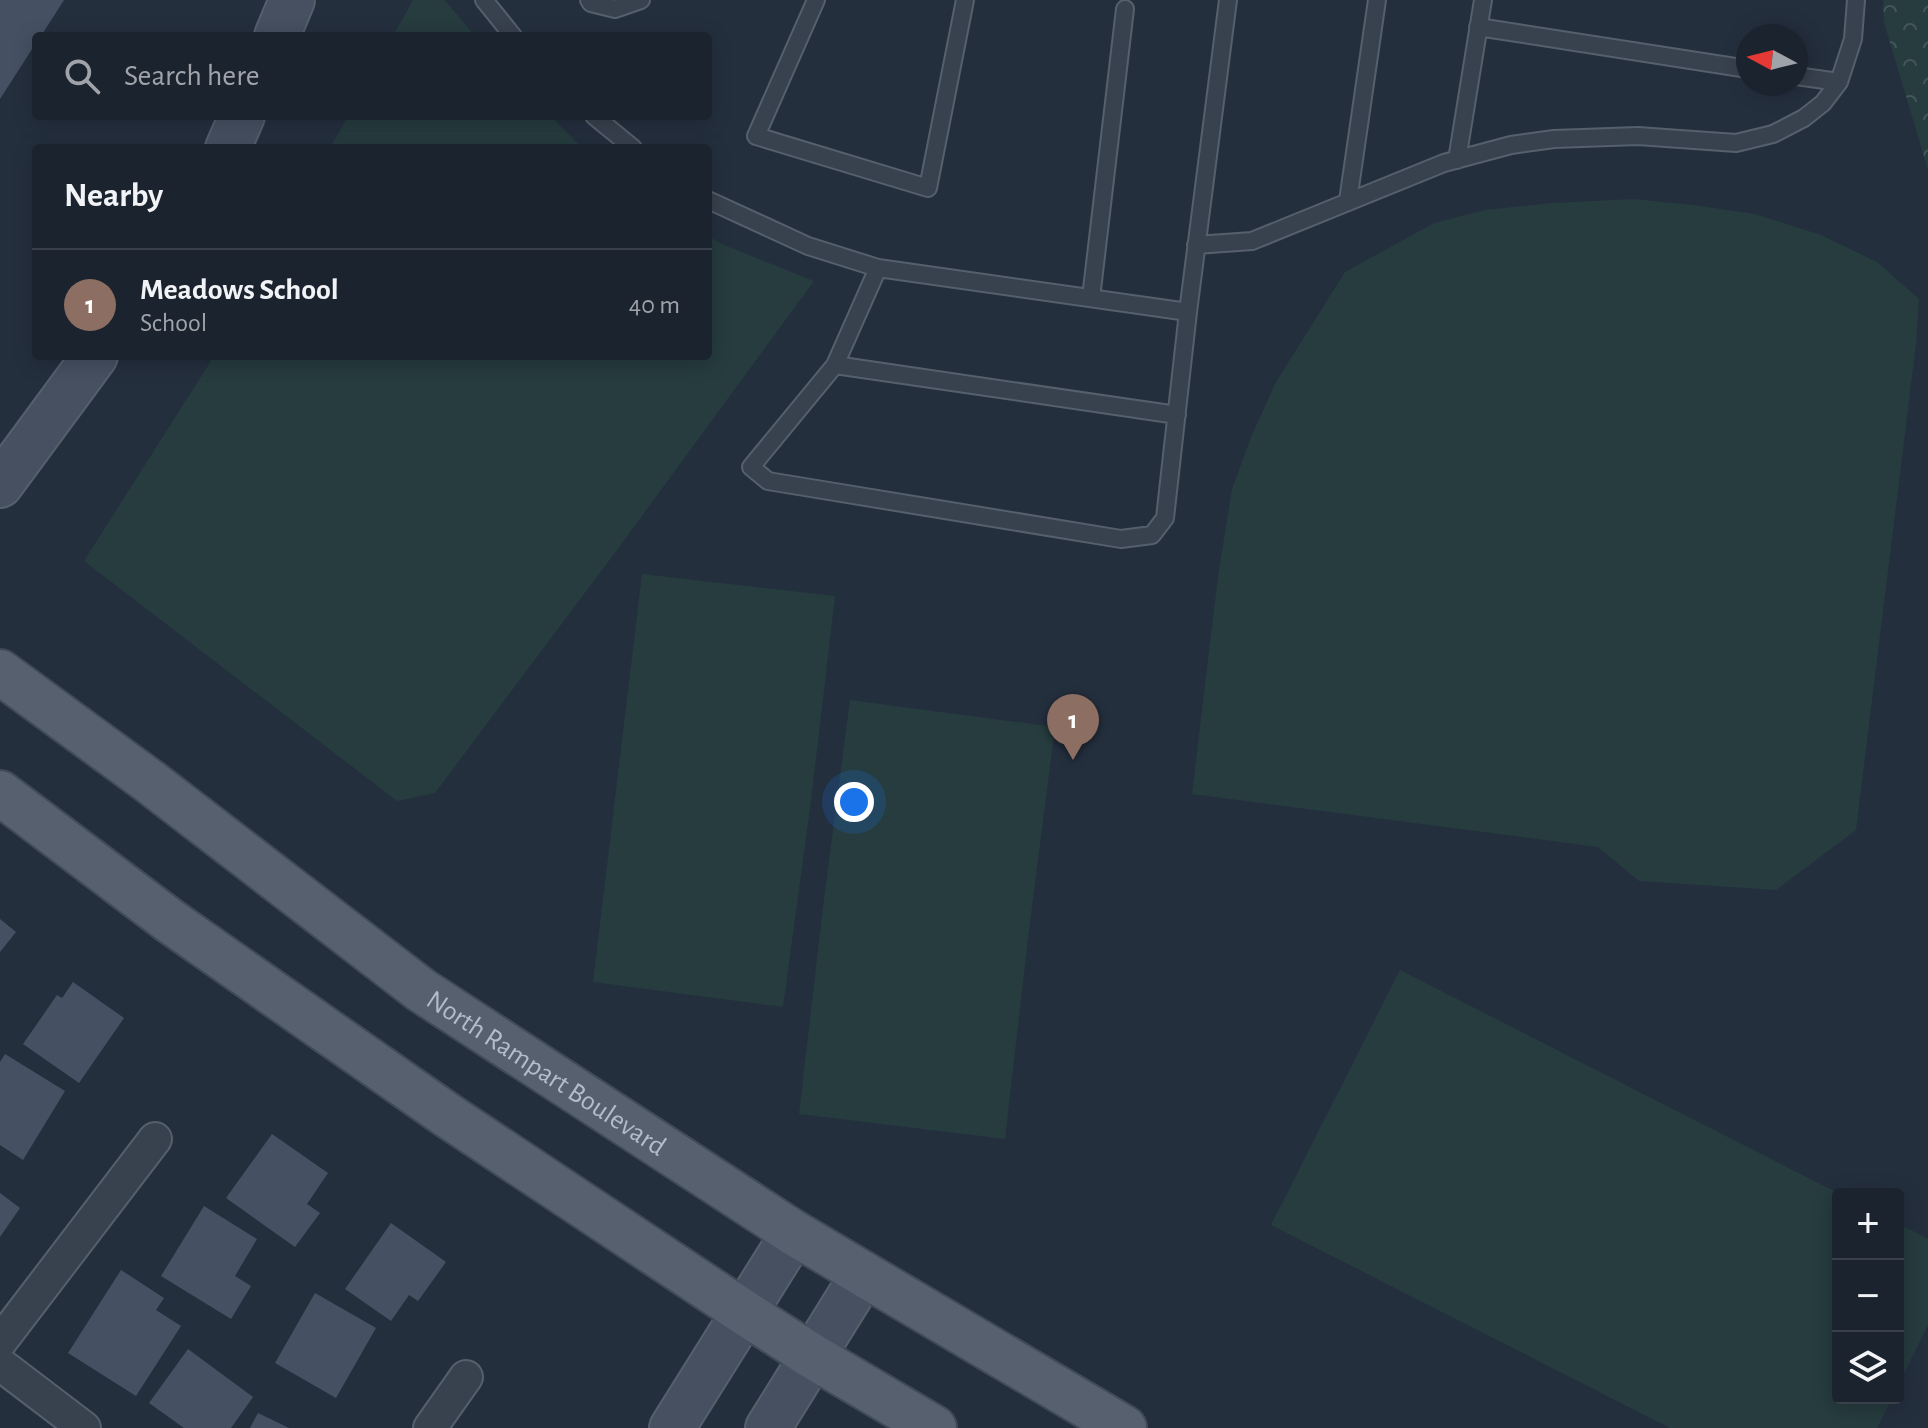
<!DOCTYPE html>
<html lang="en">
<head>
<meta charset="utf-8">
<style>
	body { margin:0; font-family:"Alegreya Sans",sans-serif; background:#242b36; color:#f1f3f6 }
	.controls { position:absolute; right:24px; bottom:24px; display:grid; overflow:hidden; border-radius:8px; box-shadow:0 4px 20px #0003 }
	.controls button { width:72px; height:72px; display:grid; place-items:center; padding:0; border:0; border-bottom:2px solid #39404a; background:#1b232e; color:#f1f3f6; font:40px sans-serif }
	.compass { position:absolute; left:1736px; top:24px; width:72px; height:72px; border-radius:50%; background:#1b232e; box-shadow:0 4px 20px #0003; rotate:277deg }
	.you { position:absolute; left:854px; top:802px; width:28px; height:28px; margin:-20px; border:6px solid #fff; border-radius:50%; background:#1a73e8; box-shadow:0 0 0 12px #1a73e833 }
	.badge { display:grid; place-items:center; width:52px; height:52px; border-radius:50%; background:#8ab4f8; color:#fff; font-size:26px; font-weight:700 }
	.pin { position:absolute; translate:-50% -66px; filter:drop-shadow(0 2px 4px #0008) }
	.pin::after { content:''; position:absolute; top:42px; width:28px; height:24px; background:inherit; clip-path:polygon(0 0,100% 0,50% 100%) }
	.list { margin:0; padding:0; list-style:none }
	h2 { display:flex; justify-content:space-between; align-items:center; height:104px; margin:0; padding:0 32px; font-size:34px }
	h2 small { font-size:26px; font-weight:400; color:#a0a4aa }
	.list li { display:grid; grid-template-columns:52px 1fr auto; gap:24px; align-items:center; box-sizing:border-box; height:112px; padding:0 32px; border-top:2px solid #39404a }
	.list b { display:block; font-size:30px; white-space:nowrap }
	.list p { margin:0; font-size:26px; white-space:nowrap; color:#a0a4aa }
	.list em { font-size:26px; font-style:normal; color:#a0a4aa }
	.icon { flex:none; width:44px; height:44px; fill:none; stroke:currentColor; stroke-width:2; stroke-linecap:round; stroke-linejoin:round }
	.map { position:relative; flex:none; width:1928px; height:1428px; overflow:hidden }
	.search { position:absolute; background:#1b232e; box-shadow:0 4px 20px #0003; left:32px; top:32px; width:680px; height:88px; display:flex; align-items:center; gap:20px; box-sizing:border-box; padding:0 28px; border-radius:8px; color:#a0a4aa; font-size:30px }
	.panel { position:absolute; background:#1b232e; box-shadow:0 4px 20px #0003; left:32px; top:144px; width:680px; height:216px; border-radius:8px }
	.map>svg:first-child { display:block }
	.forest { fill:url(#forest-crowns) }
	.garden { fill:#263c3f }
	.building { fill:#455162 }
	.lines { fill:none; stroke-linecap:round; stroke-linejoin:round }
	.lane-casing { stroke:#565f6c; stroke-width:20 }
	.street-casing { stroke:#565f6c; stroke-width:36 }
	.secondary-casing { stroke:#565f6c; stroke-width:48 }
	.primary-casing { stroke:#414a57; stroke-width:48 }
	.lane { stroke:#38414e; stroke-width:16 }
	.street { stroke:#38414e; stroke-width:32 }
	.secondary { stroke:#465061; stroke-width:44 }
	.primary { stroke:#56606e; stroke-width:44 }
	.labels { text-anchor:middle; stroke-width:6; stroke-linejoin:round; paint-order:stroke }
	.street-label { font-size:28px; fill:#b4bcc9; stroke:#1d2633 }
</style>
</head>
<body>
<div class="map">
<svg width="1928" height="1428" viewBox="0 0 1928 1428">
	<defs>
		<pattern id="forest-crowns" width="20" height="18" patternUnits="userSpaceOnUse" patternTransform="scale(2)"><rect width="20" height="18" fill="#263c3f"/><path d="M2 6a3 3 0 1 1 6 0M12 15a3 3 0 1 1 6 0" fill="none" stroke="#435659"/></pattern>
	</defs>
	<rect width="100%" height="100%" fill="#242f3e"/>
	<path class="forest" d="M1883,0H1928V170L1884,22Z"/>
	<path class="garden" d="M413,0H445L475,36H393Z
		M348,116H551L582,148H330Z
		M1634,199L1693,205L1755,214L1821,235L1877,262L1919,299L1916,344L1856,830L1776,890L1639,881L1598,847L1192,794L1218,576L1232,489L1251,437L1276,382L1345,272L1434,223L1485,210L1552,203Z
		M708,236L724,245L814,281L617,550L435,793L397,801L84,561L214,356H708Z
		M642,574L835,596L811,801L783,1007L593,982Z
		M850,700L1055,727L1029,930L1005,1139L799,1114L823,907Z
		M1400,970L1840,1194H1838V1398H1892L1877,1428H1670L1271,1225Z
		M1898,1223L1928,1239V1325L1898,1386Z"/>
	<path class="building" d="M0,0H64L41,36H36V43L0,99Z
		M0,919L16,932L0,952Z
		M73,982L124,1018L79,1083L23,1044L57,995L62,998Z
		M5,1054L65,1091L23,1160L0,1145V1062Z
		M272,1134L328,1173L307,1204L320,1213L295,1247L226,1198Z
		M0,1193L20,1208L0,1237Z
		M204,1206L257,1239L235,1276L251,1286L231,1319L161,1276Z
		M391,1223L446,1262L418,1301L409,1295L391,1321L345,1289Z
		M121,1270L164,1298L156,1310L181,1326L136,1396L68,1353Z
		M315,1293L376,1328L336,1398L275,1363Z
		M188,1349L253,1397L231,1428H184L149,1403Z
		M258,1413L289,1428H250Z"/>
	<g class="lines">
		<g class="lane-casing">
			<path id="lane" d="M484,0L513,36
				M589,0L591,3L615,9L641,0
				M816,0L756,136L928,188L965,0
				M1478,27L1748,69
				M1796,76L1839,82
				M594,116L633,148
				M1457,160L1483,0
				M708,200L808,246L878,268
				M1348,201L1377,0
				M1196,245L1252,241L1444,163L1511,145L1554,139L1638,136L1736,143L1773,134L1804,118L1823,103L1839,82L1853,39L1856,0
				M1091,298L1125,9
				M835,365L878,268L1188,312
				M1177,415L835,365L751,467L768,481L1121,539L1152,535L1165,518L1188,312L1228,0"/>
		</g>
		<g class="street-casing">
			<path id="street" d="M0,1342L155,1139
				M0,1364L84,1428
				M430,1428L466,1377"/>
		</g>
		<g class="secondary-casing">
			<path id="secondary" d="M277,36L292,0
				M228,148L242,116
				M0,485L95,356
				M672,1428L794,1233
				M768,1428L863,1275"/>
		</g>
		<g class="primary-casing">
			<g id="primary">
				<path id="s1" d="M0,672L149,781L421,990L794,1233L1124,1428"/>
				<path d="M0,793L170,921L447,1115L745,1313L812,1356L934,1428"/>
			</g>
		</g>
		<use href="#lane" class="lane"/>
		<use href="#street" class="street"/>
		<use href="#secondary" class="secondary"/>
		<use href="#primary" class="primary"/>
	</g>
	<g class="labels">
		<g class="street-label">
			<text dy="10" stroke="none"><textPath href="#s1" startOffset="678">North Rampart Boulevard</textPath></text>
		</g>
	</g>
</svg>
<div class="controls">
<button>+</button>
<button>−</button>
<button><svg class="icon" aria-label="layers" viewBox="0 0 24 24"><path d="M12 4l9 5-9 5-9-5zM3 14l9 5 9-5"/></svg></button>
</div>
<svg class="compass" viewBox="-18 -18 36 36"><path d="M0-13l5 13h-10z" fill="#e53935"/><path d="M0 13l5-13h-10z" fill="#a0a4aa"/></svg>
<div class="you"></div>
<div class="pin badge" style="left:1073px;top:760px;background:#8d6e63">1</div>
<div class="search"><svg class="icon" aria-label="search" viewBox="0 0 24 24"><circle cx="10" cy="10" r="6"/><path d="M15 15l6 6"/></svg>Search here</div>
<section class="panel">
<h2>Nearby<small></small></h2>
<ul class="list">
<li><span class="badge" style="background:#8d6e63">1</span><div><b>Meadows School</b><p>School</p></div><em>40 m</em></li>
</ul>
</section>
</div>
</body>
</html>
